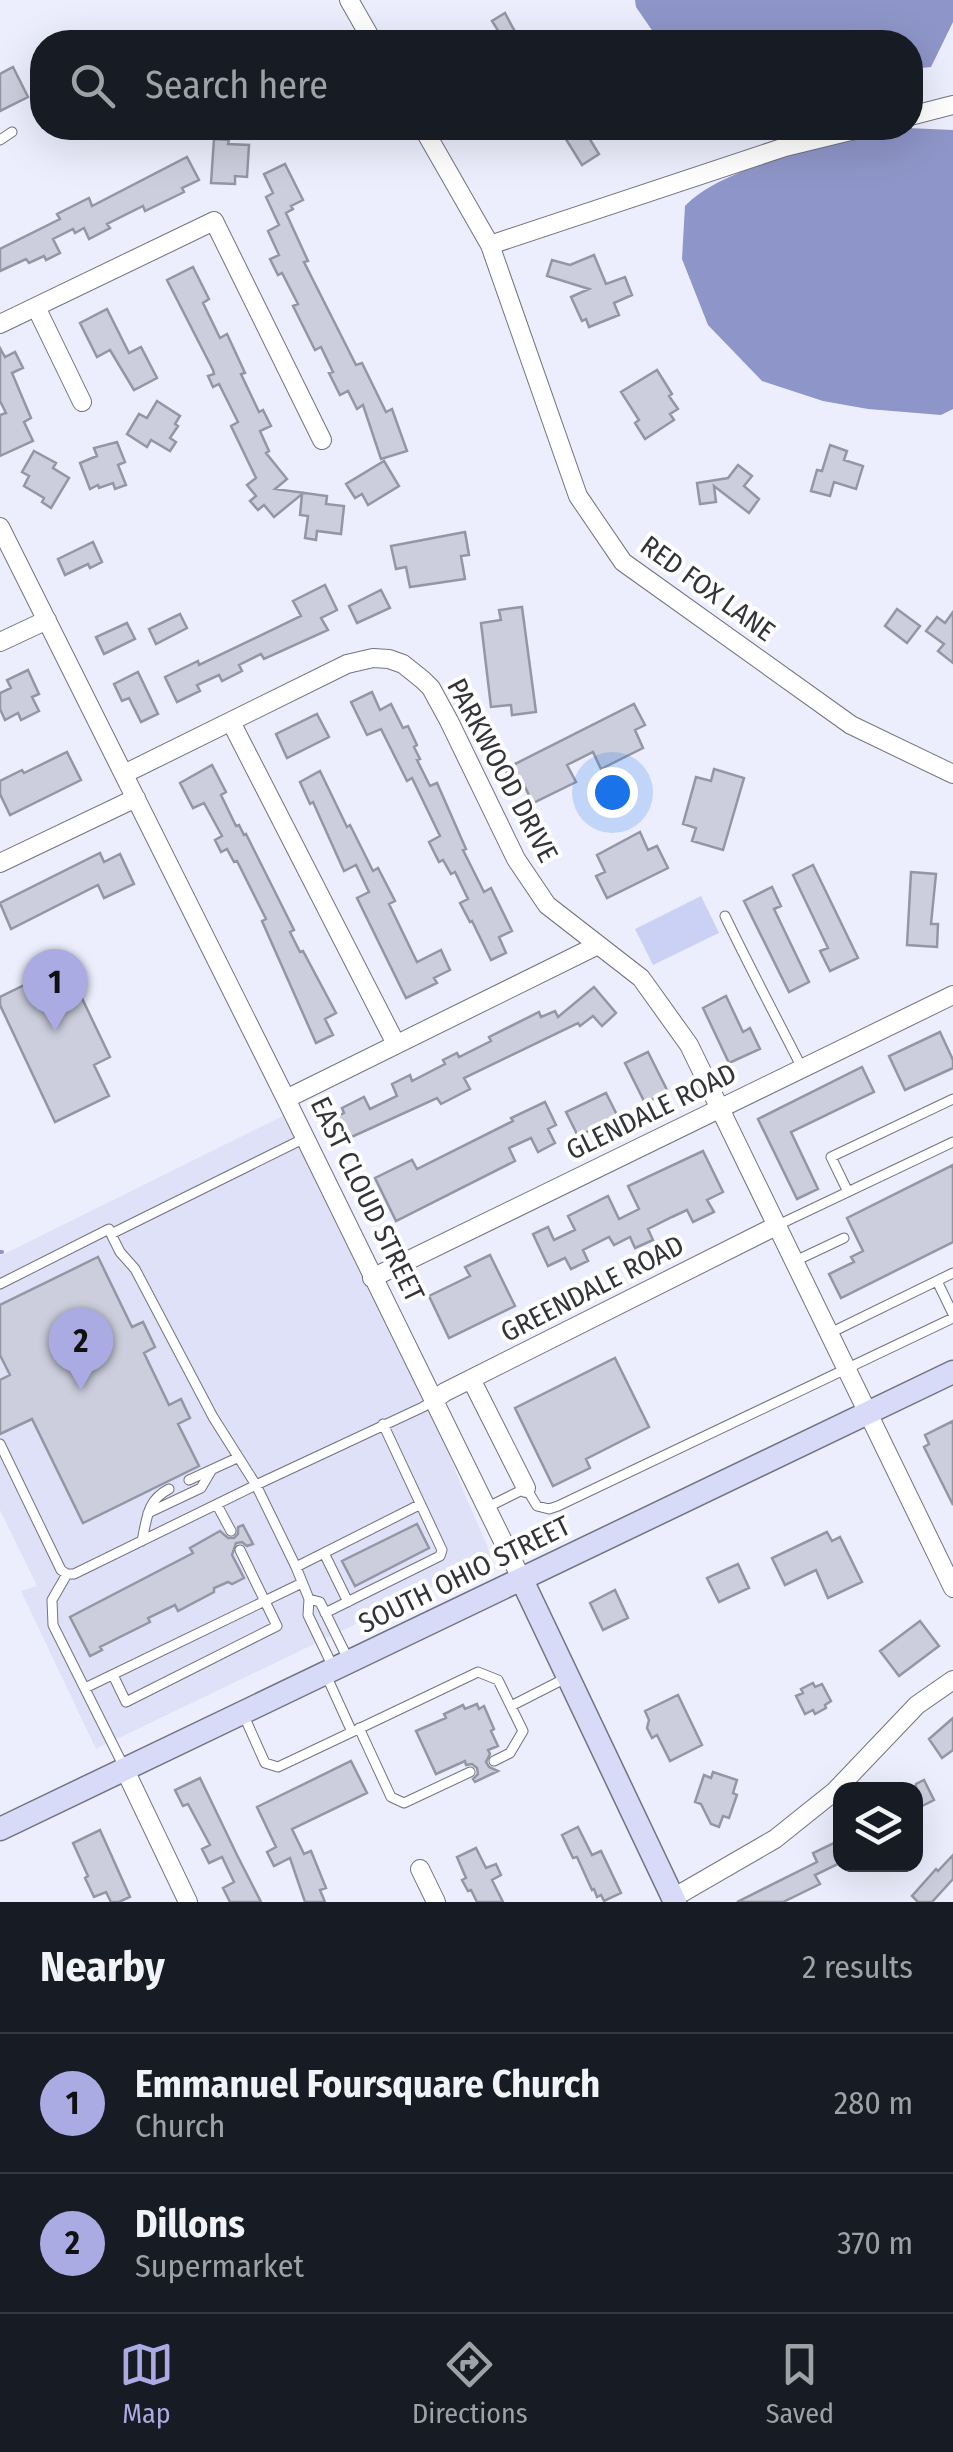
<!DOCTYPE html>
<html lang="en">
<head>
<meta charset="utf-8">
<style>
	body { margin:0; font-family:"Fira Sans Condensed",sans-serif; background:#242831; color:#f1f3f6 }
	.controls { position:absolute; right:30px; bottom:30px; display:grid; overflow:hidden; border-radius:20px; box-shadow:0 10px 40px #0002 }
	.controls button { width:90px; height:90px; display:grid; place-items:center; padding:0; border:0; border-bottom:2px solid #363941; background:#171b24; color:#f1f3f6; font:50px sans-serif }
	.you { position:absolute; left:612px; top:792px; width:35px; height:35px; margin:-25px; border:8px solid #fff; border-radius:50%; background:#1a73e8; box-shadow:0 0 0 15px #1a73e833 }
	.badge { display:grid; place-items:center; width:65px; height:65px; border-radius:50%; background:#aaabe2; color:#111; font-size:32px; font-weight:700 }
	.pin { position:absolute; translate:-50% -82px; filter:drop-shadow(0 2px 5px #0008) }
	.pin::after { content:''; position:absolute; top:52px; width:35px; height:30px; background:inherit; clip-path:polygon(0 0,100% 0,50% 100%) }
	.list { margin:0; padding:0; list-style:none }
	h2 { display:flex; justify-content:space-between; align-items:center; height:130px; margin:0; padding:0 40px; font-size:42px }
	h2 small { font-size:32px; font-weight:400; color:#9ea1a6 }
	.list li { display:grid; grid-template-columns:65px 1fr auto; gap:30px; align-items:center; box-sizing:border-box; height:140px; padding:0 40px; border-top:2px solid #363941 }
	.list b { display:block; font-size:38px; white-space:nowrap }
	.list p { margin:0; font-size:32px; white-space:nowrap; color:#9ea1a6 }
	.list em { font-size:32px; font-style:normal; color:#9ea1a6 }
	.icon { flex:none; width:55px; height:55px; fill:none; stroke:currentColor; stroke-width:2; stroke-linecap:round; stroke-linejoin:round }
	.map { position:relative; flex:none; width:953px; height:1902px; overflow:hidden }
	.search { position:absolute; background:#171b24; box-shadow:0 10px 40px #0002; left:30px; right:30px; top:30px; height:110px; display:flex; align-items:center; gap:25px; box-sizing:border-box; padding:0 35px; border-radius:40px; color:#9ea1a6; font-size:38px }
	.sheet { height:410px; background:#171b24 }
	nav { display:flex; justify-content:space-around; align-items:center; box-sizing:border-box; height:140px; border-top:2px solid #363941; background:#171b24; font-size:28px; color:#9ea1a6 }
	nav a { display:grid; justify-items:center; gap:5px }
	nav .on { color:#aaabe2 }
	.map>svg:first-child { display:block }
	.built { fill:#dee1f7 }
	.green { fill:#cbd1f4 }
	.water { fill:#8e95c8 }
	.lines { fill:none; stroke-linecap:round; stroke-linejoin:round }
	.stream { stroke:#8e95c8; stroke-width:4 }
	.building { fill:#cccedd; stroke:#9496a4; stroke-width:2.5 }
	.lane-casing { stroke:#717380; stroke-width:11 }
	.street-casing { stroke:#717380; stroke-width:20 }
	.secondary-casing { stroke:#717380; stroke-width:25 }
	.lane { stroke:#fff; stroke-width:9 }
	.street { stroke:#fff; stroke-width:18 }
	.secondary { stroke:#d8dbf7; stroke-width:22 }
	.labels { text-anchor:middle; stroke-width:8; stroke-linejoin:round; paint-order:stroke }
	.street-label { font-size:28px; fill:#333439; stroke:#fff }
</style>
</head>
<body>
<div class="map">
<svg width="953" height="1902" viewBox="0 0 953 1902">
	<rect width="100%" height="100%" fill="#eceefd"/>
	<path class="built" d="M285,1115L443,1438L464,1493L487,1545L491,1559L96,1749L21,1591L37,1586L0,1510V1256Z"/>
	<path class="green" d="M701,896L719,933L653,965L635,929Z"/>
	<path class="water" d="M635,0H953V22L931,67L911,69L910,42H660L636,7Z
		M907,128L953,130V409L941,415L868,409L823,401L762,381L708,325L682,259L685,206C727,162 847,142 907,128Z"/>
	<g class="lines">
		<path class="stream" d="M0,1252H2"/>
	</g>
	<path class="building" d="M505,13L513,28L522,42H505L492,21Z
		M13,67L28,97L0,111V74Z
		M559,128H583L599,154L582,165Z
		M214,139L229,140L228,144L249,145L247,177L235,176V184L211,183Z
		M187,157L199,180L182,188L184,192L145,211L143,206L107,224L110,228L89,239L84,228L75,233L73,229L53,239L60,253L46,260L44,256L29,263L26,259L0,271V249L60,219L57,214L89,198L92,206Z
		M285,164L303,200L291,206L293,209L286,213L308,261L304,262L356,365L362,363L386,412L392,409L407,451L381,459L363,405L357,409L348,391L340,395L329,373L333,372L321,347L315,350L293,306L298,304L282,273L278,275L270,259L279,255L268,231L279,225L266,197L273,193L264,174Z
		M594,255L606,284L625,277L632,295L614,303L619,315L589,327L586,319L582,321L571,297L589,289L547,276L552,260L570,265Z
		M193,267L209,299L203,303L220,338L227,334L245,373L241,374L259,412L263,410L271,426L260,431L269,451L266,453L287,479L275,489L327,496L326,504L344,506L341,534L317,531L316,540L305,538L308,516L300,515L302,494L274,517L264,505L258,510L250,501L256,496L247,485L256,478L231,426L238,422L219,384L213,387L208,376L214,374L213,370L167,280Z
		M107,309L129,353L141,347L157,378L134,390L110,350L97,357L80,323Z
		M0,348L5,357L15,352L23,368L12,373L31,418L24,422L33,441L0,456V415L6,413L0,401Z
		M657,370L672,394L669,396L678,409L670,414L674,420L645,439L635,423L639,420L621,392Z
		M157,401L180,416L175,424L178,426L170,438L176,442L170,451L151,440L147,447L127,434L139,414L147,418Z
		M117,442L125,462L118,465L126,485L115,489L113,483L99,488L98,485L90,489L80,463L97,456L94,448Z
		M830,445L847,451L844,460L863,466L856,489L834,482L830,496L811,491L817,470L822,471Z
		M34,451L56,463L53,468L69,478L51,508L42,502L44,498L24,486L29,476L22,472Z
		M384,461L399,486L368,505L362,494L355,498L346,484Z
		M738,465L752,476L744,486L759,499L749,513L714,486L716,502L700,504L697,483L728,478Z
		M465,532L469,555L461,556L465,579L410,587L406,567L396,569L391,546Z
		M93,542L102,562L90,568L88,564L65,575L58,559Z
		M325,585L337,610L321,618L328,630L264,659L261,654L239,665L242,671L222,681L219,675L197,685L200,691L177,702L165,677L198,661L199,665L301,616L293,601Z
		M381,590L390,608L357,623L349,606Z
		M522,607L536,712L512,715L511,705L491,707L481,623L501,620L499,610Z
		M897,609L920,626L907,643L885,626Z
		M953,612V663L938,651L944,644L926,631L937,617L945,623Z
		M180,614L187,628L156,644L149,629Z
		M127,623L135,639L104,654L96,637Z
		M28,670L39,694L32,697L39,711L21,720L18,713L5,720L0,709V693L11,688L7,680Z
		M138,672L158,714L141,722L129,698L122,701L114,684Z
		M372,692L380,710L391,704L403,728L408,726L417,745L414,747L420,759L417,760L430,786L437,783L466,849L463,850L484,892L491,888L512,931L499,937L506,953L491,960L472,921L470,922L460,903L468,899L455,872L451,874L443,860L439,862L429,842L440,836L412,778L407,781L381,729L367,735L351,702Z
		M634,704L645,725L635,730L643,748L601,769L593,752L567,765L576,782L533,803L524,785L515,790L505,769Z
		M317,714L329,737L287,758L276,734Z
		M67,752L81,780L10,815L0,794V781L22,770L24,773Z
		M212,765L226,792L221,795L236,826L239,825L244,835L246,834L294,930L290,932L300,952L303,951L336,1013L325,1019L333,1035L316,1043L262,921L266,919L237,861L234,862L227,849L221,852L215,840L222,836L204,803L193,808L180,783Z
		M714,769L744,778L723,850L692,841L696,828L683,824L696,777L711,781Z
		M320,771L347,827L350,825L373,871L378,868L395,901L389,904L417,962L441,950L450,970L434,978L437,983L406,998L357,898L369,892L356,865L344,871L313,802L310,804L300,782Z
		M640,832L648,850L657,846L668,868L607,898L596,876L605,872L597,855Z
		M100,853L104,862L120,854L134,884L104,898L98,885L11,929L0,903Z
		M813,865L858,958L830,971L820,951L828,948L793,875Z
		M911,872L936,874L931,924H938L937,947L907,945Z
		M772,887L781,906L774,909L809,982L789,992L744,901Z
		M49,973L62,1001L79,992L110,1057L94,1065L109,1096L55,1122L0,1005V997Z
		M594,987L616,1013L602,1026L593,1016L580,1026L578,1023L464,1078L470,1089L441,1104L437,1098L347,1139L336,1117L344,1113L342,1108L364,1097L370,1109L397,1096L392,1084L410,1075L412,1081L445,1064L443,1060L457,1053L459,1057L491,1041L489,1037L539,1012L541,1017L555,1011L558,1017Z
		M726,996L743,1032L750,1028L760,1049L729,1063L703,1008Z
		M940,1032L953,1060V1068L905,1090L889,1056Z
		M648,1052L668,1092L645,1103L625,1063Z
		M862,1067L874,1092L791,1132L818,1189L797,1199L758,1119Z
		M606,1093L618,1117L578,1136L566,1112Z
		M545,1102L556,1125L548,1129L555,1143L538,1152L531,1138L509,1148L515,1161L396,1221L375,1178L412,1160L417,1169L513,1121L511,1118Z
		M703,1151L723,1192L707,1200L714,1212L693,1222L687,1210L672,1217L648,1229L653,1240L635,1248L630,1237L614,1245L609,1237L583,1250L588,1261L571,1269L565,1258L548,1266L533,1234L548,1227L554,1240L575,1230L568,1216L608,1196L619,1219L639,1209L628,1186Z
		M953,1165V1242L841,1298L829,1274L854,1262L851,1257L863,1251L847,1218Z
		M490,1255L515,1306L449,1338L429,1296L470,1276L465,1267Z
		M98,1257L132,1327L143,1322L155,1347L144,1353L169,1405L181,1399L190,1418L178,1424L199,1466L83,1523L32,1419L0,1434V1380L10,1375L0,1355V1305Z
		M615,1358L649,1427L586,1459L590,1468L553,1486L515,1408Z
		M953,1421V1505L924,1447L929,1444L925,1435Z
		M417,1524L429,1548L355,1586L342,1561Z
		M243,1525L253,1544L247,1546L242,1542L236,1543L232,1555L244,1578L232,1584L228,1582L214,1588V1592L178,1611L175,1605L148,1618L150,1622L100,1647L102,1650L90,1656L70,1617L193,1553L190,1548L220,1531L228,1538H234L238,1534V1527Z
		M827,1532L832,1541L840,1537L862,1582L828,1598L816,1570L785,1585L772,1558Z
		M738,1564L749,1588L719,1602L707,1578Z
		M615,1590L628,1618L603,1630L590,1603Z
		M920,1621L939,1646L899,1676L880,1651Z
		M813,1683L815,1687L822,1684L831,1701L825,1705L826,1708L815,1714L813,1710L805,1714L796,1696L803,1693L801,1689Z
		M678,1695L702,1745L670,1761L657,1735L652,1738L647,1728L649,1720L645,1711Z
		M477,1704L479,1709L484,1706L494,1729L491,1731L498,1746L488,1750L490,1754L486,1762L489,1767L498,1771L475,1782L473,1779L478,1774L477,1768L472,1764L466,1765L465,1761L436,1774L416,1731L446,1718L444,1714L463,1705L465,1709Z
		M953,1718V1750L942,1758L929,1739Z
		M351,1761L367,1793L292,1829L304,1854L311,1851L326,1888L320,1890L325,1902H305L290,1858L274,1866L267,1852L276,1847L257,1807Z
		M713,1772L737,1780L733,1793L737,1795L729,1818L723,1816L719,1827L711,1824L701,1804L695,1802L704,1775L711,1778Z
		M200,1778L237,1855L261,1902H230L223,1888L234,1882L222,1857L209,1863L202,1849L210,1845L188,1804L183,1806L175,1790Z
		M924,1780L934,1800L916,1809V1784Z
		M578,1827L592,1855L601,1851L621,1893L604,1901L601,1895L597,1897L594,1889L592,1890L577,1857L573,1858L562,1835Z
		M100,1830L130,1897L119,1902H111L106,1892L94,1897L85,1878L88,1876L73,1843Z
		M840,1840V1863L815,1875L820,1884L783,1902H737L817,1862L813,1853Z
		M476,1848L486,1868L496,1864L501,1875L492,1880L503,1902H477L471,1890L468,1891L462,1880L466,1878L457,1857Z
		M953,1855V1879L932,1902H918L912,1896L936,1869L938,1871Z"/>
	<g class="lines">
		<g class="lane-casing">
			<path id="lane" d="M0,140L12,132
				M725,916C750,968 776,1017 802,1068
				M305,1138L111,1234L120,1252L135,1269L213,1417L256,1485L296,1567L309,1599L308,1615L333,1667
				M848,1192L831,1157L953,1099
				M776,1226L953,1142
				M793,1262L844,1238
				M937,1281L953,1314
				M0,1284L109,1229L111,1234
				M828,1334L953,1273
				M0,1444L61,1570L67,1574H74L256,1485L423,1407L434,1400
				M189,1480L237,1458
				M217,1505L231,1531
				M486,1508L526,1488L537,1506L549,1509L558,1506L953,1318
				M148,1513L201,1488L211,1471
				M142,1541C147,1518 147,1500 169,1489
				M324,1553L348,1602
				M296,1567L419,1505
				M67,1574L52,1600L53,1625L124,1767
				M309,1599L320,1602L349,1661
				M325,1613L440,1556L442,1550L383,1424
				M113,1675L126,1702L277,1626L240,1550
				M85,1688L302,1583
				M511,1706L566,1678
				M244,1716L265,1763L278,1767L352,1732L326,1675
				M359,1728L391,1797L404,1803L470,1772
				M352,1732L478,1672L498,1680L523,1731L510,1753L494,1761"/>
		</g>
		<g class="street-casing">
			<path id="street" d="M349,0L373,42
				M910,116L953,105
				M423,128L490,245L578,496L623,562L851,725L953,774
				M490,245L785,147L863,128
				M36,307L82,402
				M0,324L214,221L322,440
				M0,527L286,1099L522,1580
				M0,642L47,620
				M231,722L396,1044
				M124,774L347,664L373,658L389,659L403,664L423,680L431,688L449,721L516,859L547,905L641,978L689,1045L953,1588
				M0,863L136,798
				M286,1099L598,945
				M372,1278L953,995
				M471,1379L526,1488
				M434,1400L445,1392L776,1226
				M125,1770L188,1902
				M420,1869L436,1902
				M673,1898L775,1839L835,1791L917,1705L953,1680"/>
		</g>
		<g class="secondary-casing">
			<path id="secondary" d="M522,1580L675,1902
				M0,1829L953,1372"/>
		</g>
		<use href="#lane" class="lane"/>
		<use href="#street" class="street"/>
		<use href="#secondary" class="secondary"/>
	</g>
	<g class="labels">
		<g class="street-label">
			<text transform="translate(708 588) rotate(36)" y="10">RED FOX LANE</text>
			<text transform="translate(503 770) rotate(62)" y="10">PARKWOOD DRIVE</text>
			<text transform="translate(651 1111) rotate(-26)" y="10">GLENDALE ROAD</text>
			<text transform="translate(368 1199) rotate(64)" y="10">EAST CLOUD STREET</text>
			<text transform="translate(592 1288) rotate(-27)" y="10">GREENDALE ROAD</text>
			<text transform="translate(464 1574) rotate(-26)" y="10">SOUTH OHIO STREET</text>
		</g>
	</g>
</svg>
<div class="controls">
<button><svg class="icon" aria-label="layers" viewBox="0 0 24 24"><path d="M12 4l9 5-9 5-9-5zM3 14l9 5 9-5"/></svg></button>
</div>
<div class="you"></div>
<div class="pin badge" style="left:55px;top:1031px">1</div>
<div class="pin badge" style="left:81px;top:1390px">2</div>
<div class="search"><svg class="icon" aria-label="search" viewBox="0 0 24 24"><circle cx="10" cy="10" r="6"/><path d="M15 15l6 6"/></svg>Search here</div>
</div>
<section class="sheet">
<h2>Nearby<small>2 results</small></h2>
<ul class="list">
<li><span class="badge">1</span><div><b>Emmanuel Foursquare Church</b><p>Church</p></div><em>280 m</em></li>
<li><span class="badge">2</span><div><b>Dillons</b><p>Supermarket</p></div><em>370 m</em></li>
</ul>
</section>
<nav>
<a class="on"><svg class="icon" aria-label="map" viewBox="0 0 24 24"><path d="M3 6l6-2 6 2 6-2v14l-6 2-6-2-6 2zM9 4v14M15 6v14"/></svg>Map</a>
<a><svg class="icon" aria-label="directions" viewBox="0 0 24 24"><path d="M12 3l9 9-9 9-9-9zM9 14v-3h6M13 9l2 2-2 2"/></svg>Directions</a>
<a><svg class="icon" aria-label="saved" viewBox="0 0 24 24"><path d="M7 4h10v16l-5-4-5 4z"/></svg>Saved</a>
</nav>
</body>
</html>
